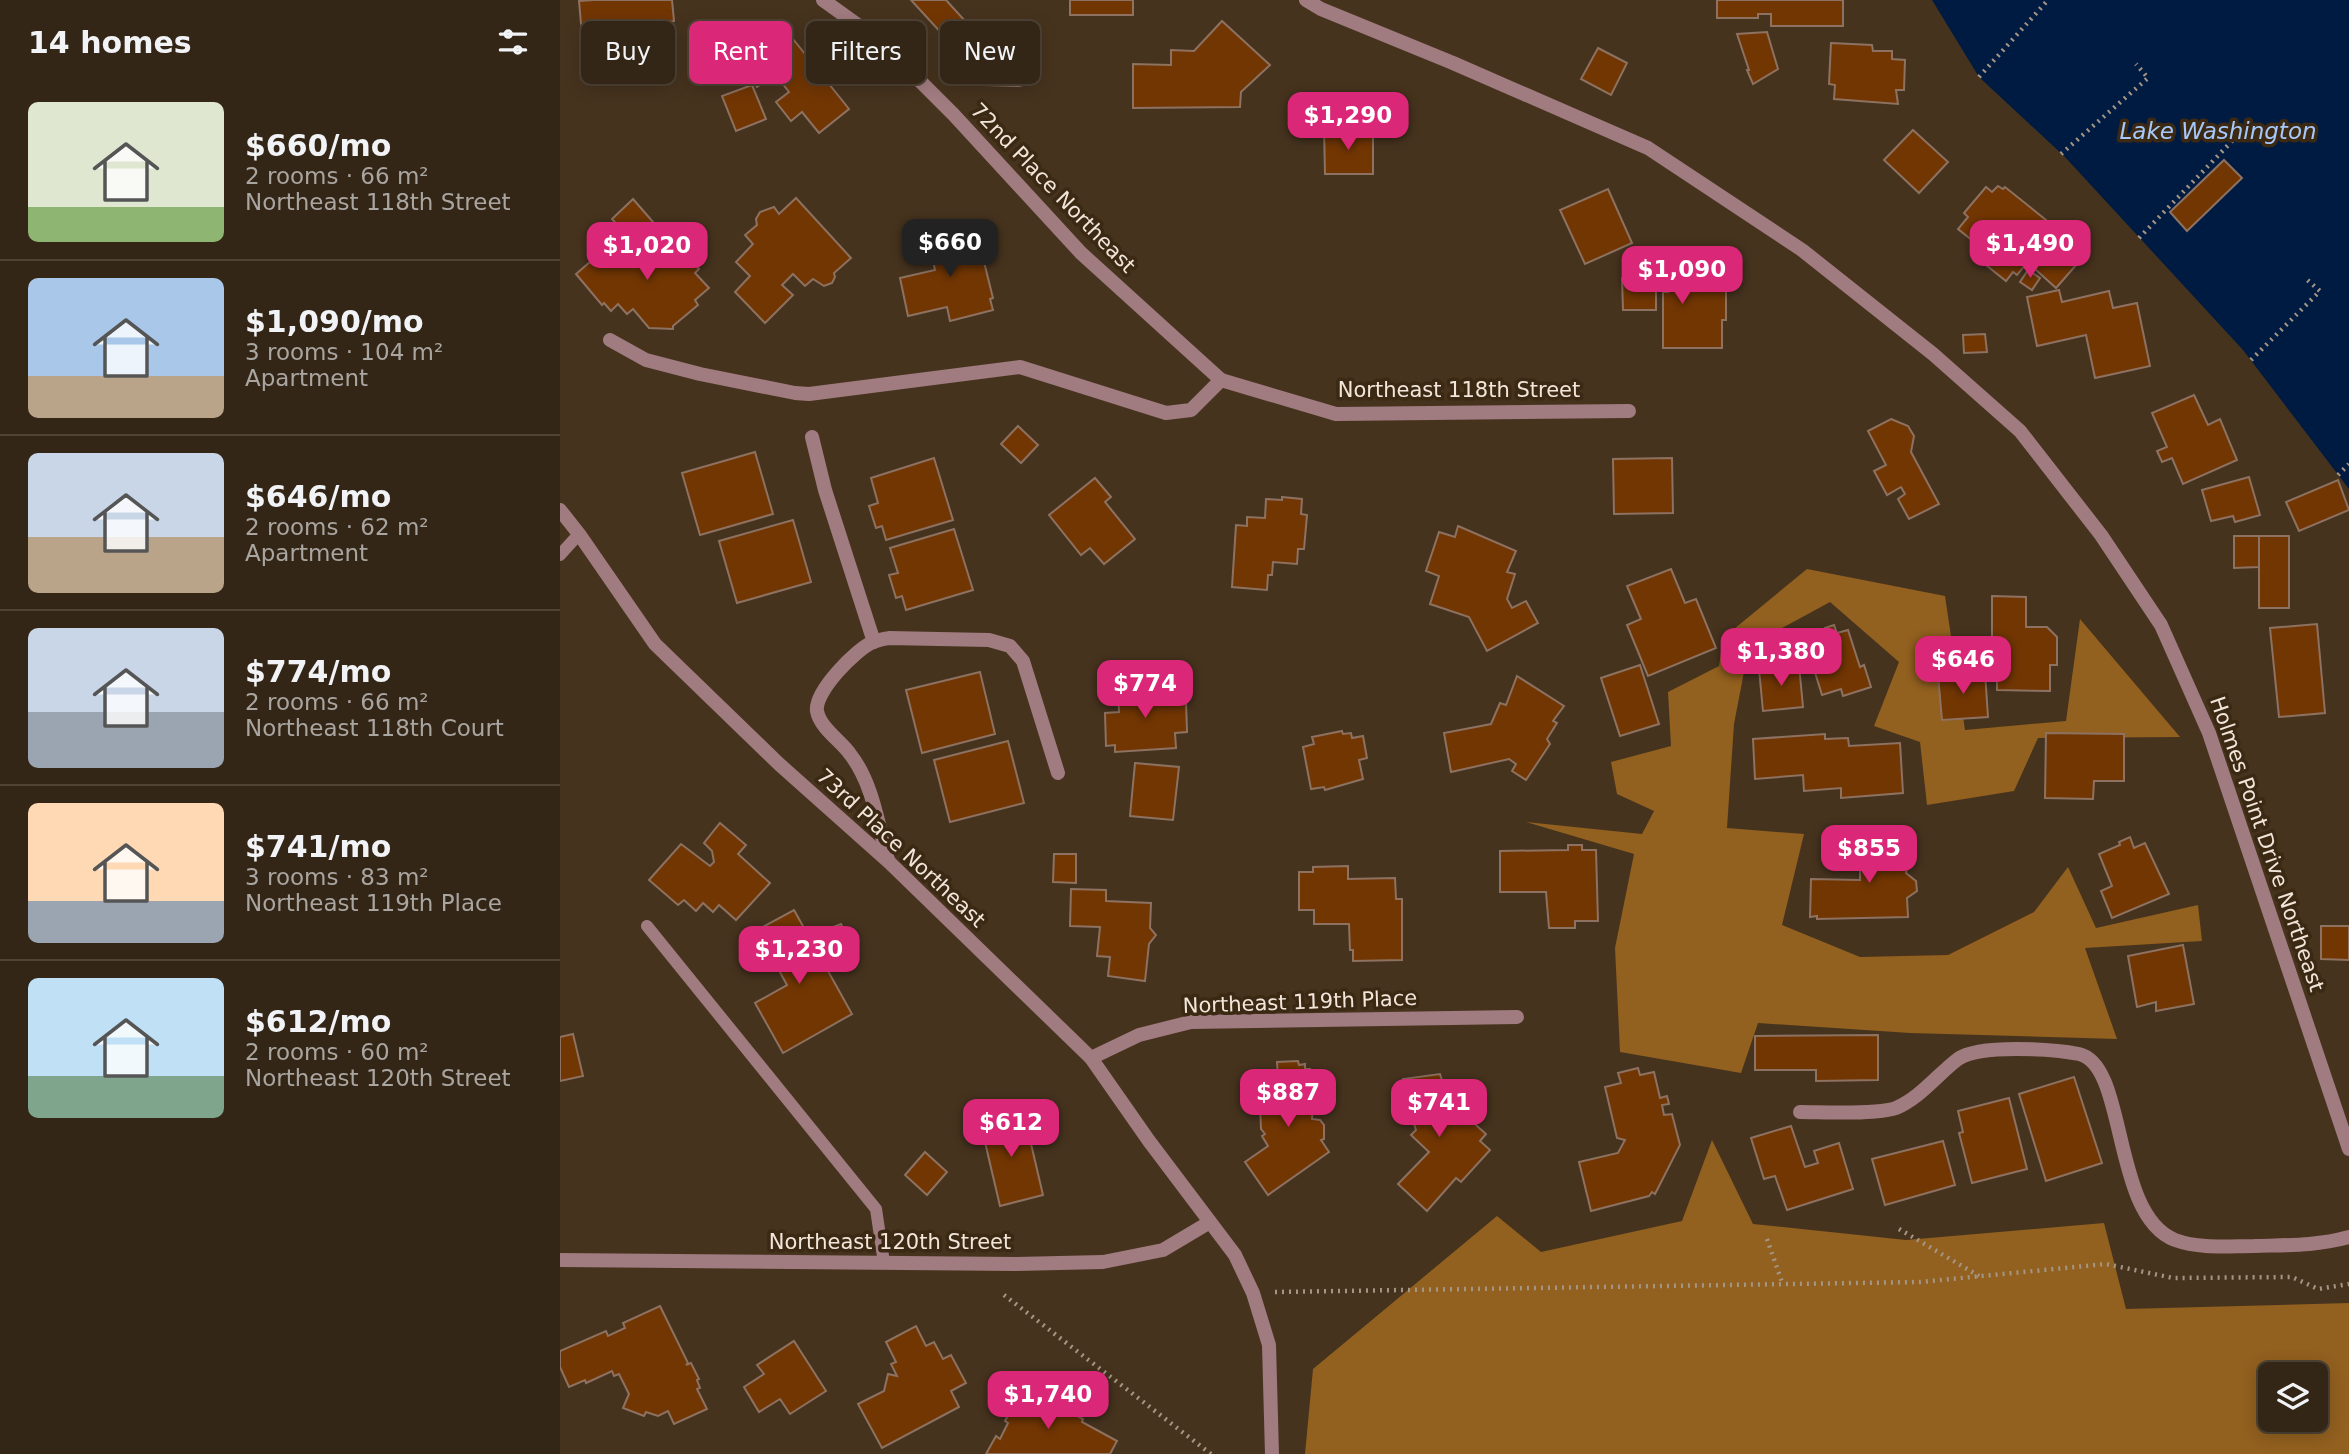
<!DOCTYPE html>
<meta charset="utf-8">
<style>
body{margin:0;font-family:"DejaVu Sans",sans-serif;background:#3f3223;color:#f1f3f6;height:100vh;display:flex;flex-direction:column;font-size:26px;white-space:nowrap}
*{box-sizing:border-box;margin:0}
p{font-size:23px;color:#a9a5a1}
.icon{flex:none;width:38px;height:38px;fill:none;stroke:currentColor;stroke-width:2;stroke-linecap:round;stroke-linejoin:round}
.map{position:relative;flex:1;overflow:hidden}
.sheet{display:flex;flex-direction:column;background:#342616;width:560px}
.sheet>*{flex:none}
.guide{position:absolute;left:21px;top:21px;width:665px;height:63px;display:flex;gap:14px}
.tools{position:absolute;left:1698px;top:1362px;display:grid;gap:14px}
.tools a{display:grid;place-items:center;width:70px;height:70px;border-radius:10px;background:#342616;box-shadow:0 4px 18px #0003,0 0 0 2px #4e4335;font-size:35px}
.price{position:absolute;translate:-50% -60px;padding:0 16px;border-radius:14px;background:#db2777;color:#fff;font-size:23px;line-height:46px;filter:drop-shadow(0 2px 4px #0008)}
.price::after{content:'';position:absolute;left:50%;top:42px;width:21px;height:16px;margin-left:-10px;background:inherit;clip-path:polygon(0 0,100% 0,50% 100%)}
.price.selected{background:#222;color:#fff}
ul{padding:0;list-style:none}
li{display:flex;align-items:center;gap:21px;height:175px;padding:0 28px}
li+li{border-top:2px solid #4e4335}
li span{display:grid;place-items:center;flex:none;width:196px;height:140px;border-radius:10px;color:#555}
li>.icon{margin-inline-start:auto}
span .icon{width:84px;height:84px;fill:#fffc;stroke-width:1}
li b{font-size:30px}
h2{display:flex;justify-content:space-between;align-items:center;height:84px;padding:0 28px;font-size:30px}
.tag{padding:0 24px;border-radius:10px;background:#342616;box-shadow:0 4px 18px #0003,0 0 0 2px #4e4335;font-size:24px;line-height:63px}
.tag.selected{background:#db2777;color:#fff}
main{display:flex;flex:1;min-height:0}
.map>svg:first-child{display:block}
.forest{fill:#92601f;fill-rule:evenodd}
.water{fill:#001b41}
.building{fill:#723603;stroke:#8d7161;stroke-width:2}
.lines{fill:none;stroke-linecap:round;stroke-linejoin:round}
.path{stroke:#a59585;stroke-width:4.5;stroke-dasharray:2 5;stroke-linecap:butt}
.lane{stroke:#a07b7f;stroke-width:12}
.street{stroke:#a07b7f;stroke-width:14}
.labels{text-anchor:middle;stroke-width:7;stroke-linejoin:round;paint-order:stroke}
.street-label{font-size:21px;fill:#f2e6da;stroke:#3b2914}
.water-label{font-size:23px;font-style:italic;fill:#a6c9fa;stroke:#3b2914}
</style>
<main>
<section class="sheet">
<h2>14 homes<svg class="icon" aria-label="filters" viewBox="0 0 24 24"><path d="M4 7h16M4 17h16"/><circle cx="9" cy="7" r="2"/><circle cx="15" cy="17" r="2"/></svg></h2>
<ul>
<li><span style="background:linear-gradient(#dfe7d0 75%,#8fb573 0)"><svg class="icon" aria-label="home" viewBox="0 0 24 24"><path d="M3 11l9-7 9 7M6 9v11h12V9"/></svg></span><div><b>$660/mo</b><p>2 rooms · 66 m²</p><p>Northeast 118th Street</p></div></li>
<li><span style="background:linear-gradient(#a9c7e8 70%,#b9a48a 0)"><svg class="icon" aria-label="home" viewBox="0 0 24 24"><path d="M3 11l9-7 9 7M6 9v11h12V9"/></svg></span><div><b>$1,090/mo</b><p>3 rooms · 104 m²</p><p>Apartment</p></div></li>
<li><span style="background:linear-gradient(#c9d6e8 60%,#b9a48a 0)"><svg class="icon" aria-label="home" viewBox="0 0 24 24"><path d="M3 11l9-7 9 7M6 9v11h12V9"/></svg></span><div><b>$646/mo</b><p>2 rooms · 62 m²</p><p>Apartment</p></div></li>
<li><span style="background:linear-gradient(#c9d6e8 60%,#9aa5b1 0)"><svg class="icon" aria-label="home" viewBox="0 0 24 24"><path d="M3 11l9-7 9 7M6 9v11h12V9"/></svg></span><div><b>$774/mo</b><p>2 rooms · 66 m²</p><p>Northeast 118th Court</p></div></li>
<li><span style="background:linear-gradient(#ffd9b3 70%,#9aa5b1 0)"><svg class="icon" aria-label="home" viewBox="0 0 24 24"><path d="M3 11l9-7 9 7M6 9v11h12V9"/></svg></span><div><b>$741/mo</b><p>3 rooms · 83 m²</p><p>Northeast 119th Place</p></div></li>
<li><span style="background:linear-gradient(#bfe0f5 70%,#7fa58c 0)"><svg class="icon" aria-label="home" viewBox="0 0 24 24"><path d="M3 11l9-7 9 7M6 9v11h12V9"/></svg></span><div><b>$612/mo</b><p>2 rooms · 60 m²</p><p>Northeast 120th Street</p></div></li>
</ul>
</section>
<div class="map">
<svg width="1789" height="1454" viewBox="0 0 1789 1454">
<rect width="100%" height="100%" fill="#46331e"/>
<g class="forest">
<path d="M1247,569l138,27 20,134 101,-9 14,-102 100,118 -142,1 -24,53 -87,14 -7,-63 -46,-16 25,-64 -69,-60 -81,44 -15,78 -7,104 77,6 -22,91 78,32 88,-2 86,-43 34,-45 28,61 102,-23 4,36 -117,7 32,91 -207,-6 -152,-10 -17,50 -121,-21 -5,-104 19,-94 -108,-32 116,12 12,-23 -37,-17 -6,-32 60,-16 -3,-54 51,-26 4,-28z"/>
<path d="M1152,1140l41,84 153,16 198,-17 22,86 223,-6v151h-1044l8,-85 184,-153 44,36 141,-31zM1710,1374h45v45h-45z"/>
</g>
<path class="water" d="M1372,0h417v489l-106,-139 -178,-193 -86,-80z"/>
<g class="building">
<path d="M34,0h78l2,21 -6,1 3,39 -57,4 -2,-33 -30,3 -3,-34z"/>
<path d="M351,0h35l20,22 -3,8 -17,-1 12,14 42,-1 -9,-10 7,-2 41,47 -2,5 -18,4 -35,-1 -32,-35 4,-1z"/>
<rect x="510" y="0" width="63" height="15"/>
<path d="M1157,0h126v26h-72v-12h-13v4h-41z"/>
<path d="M662,21l48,44 -29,27 -1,15 -107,1v-44l38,1v-15l23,1z"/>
<path d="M225,29l64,80 -30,24 -17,-21 -11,9 -15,-19 13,-10 -14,-18 -18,13 -17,-21z"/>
<path d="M1207,32l11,37 -25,15 -6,-14h2l-12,-36z"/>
<path d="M1271,43l41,2 1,6h19v8l13,1 -1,30h-8l2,14 -64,-5 1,-14 -6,-1z"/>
<path d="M1038,48l29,15 -16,32 -30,-16z"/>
<path d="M192,85l14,34 -30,12 -14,-35z"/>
<path d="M764,129l49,3v42h-48z"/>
<path d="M1353,130l35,32 -29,31 -35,-33z"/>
<path d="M1664,160l18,18 -55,53 -17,-19z"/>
<path d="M1438,186l5,3 2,-2 51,41 -39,47 -4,-3 -7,9 -35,-28 7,-8 -20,-16 10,-12 -4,-4 22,-26 6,5z"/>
<path d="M1048,189l24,54 -47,21 -25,-54z"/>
<path d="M236,198l55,60 -17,15 1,4 -3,6 -8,3 -11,-7 -8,7 -12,-12 -11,11 11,10 -28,28 -30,-31 15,-16 -14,-14 17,-18 -8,-9 12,-10 -1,-6 4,-7 14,-5 5,7z"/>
<path d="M73,199l20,23 -21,19 -20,-22z"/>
<path d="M400,226l5,23 15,-3 13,52 -3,1 3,11 -43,11 -3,-14 -39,9 -8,-38 35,-8 -8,-37z"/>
<path d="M104,230l35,39 -4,4 14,15 -14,12 3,5 -25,21v3l-24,-1 -16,-19 -6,5 -9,-10 -7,7 -7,-8 -2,2 -26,-31 30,-26 13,13 19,-17 5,6z"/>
<path d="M1495,245l22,19 -21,24 -21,-19z"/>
<path d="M1468,270l12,8 -8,12 -12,-8z"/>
<path d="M1093,272l64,1v10h9v37h-4v28h-59v-56h5v-8h-12v26h-33l-1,-32z"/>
<path d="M1499,290l3,12 47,-11 4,17 24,-5 13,63 -55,12 -9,-43 -49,11 -10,-49z"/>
<path d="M1425,334l2,18 -23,1 -1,-18z"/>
<path d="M1634,395l14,30 12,-6 17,41 -54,24 -11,-26 -10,4 -5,-11 10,-4 -15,-34z"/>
<path d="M1331,419l17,7 6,10 -3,16 28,52 -30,15 -11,-20 7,-5 -4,-7 -14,8 -13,-24 12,-6 -18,-34z"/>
<path d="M458,426l20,19 -17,18 -20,-19z"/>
<path d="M195,452l18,62 -73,21 -18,-62z"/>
<path d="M374,458l19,62 -67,20 -4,-14 -6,2 -7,-22 9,-3 -7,-25z"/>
<path d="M1112,458l1,55 -59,1 -1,-55z"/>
<path d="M1689,477l11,38 -25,7 -2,-6 -22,5 -9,-31z"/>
<path d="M535,478l16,19 -6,5 30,37 -31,25 -14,-16 -9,7 -32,-40z"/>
<path d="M1778,480l11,30 -50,21 -13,-29z"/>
<path d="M722,497l20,2 -1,15 6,1 -3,34h-6l-1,15 -24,-2 -1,13h-4l-1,15 -35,-3 4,-62 11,1v-9l18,1 1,-19 16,1z"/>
<path d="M233,520l18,62 -74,21 -18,-62z"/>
<path d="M898,526l58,25 -9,21 8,2 -8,25 5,9 14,-7 12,22 -51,28 -18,-34 -39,-13 9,-28 -13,-5 13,-39 16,5z"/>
<path d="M394,529l19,61 -67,20 -4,-14 -6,2 -7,-23 9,-2 -8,-25z"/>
<path d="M1674,536h25v31l-25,1z"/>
<rect x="1699" y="536" width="30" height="72"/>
<path d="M1111,569l14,34 11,-4 20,49 -68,28 -21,-51 14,-6 -14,-33z"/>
<path d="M1432,596l34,1v30h21l10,10v28h-7v26l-53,-1v-24h-5z"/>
<path d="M1757,624l8,89 -46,4 -9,-89z"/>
<path d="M1274,625l3,8 11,-3 12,37 4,-2 7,22 -28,9 -2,-7 -19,6 -9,-29 -3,1 -8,-25 25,-8 -2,-6z"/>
<path d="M1080,665l19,59 -39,12 -19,-58z"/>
<path d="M1239,665l4,42 -40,4 -4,-42z"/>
<path d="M420,672l15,62 -73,19 -16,-63z"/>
<path d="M1425,672l3,45 -46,3 -4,-45z"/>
<path d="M957,676l47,30 -11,15 4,2 -10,16 3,5 -24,36 -14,-9 4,-7 -7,-5 -58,13 -7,-39 47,-9 9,-21 6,2z"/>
<path d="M603,685l1,17 22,-1 1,31 -12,1 1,15 -61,4v-7l-9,1 -1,-33 14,-1 -1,-24z"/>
<path d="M782,731l1,3 8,-1 1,5 11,-2 4,22 -8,2 4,19 -38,11 -1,-3 -13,2 -8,-42 11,-3 -2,-7z"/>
<path d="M1486,733l78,1v47h-30l-1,18 -48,-1z"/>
<path d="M1265,734v5l23,-1 1,8 51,-3 3,50 -62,5v-10l-37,3 -1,-16 -48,4 -2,-40z"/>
<path d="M448,741l16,62 -74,19 -16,-62z"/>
<path d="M575,763l44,4 -6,53 -43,-4z"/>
<path d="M160,823l26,22 -8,9 32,29 -34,37 -17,-15 -6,7 -10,-9 -7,8 -12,-11 -6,5 -29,-25 32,-36 29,22 4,-4 -2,-11 -8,-8z"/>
<path d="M1304,837h42v21h3l-3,15 10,8 1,10 -10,7 1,19 -91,2v-3l-7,1 1,-38 49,1v-19h4z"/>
<path d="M1570,837l4,11 11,-5 24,51 -57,24 -11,-27 11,-5 -13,-32 21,-9 -1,-3z"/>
<path d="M1008,845h14v5h14l2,71h-23v7h-26l-3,-36h-46v-41l68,-1z"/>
<path d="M494,854h22v29l-23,-1z"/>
<path d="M788,866v13l47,-1 1,21h6v61l-49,1v-11h-3l-1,-26h-35v-14h-15v-38h14v-5z"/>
<path d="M511,889l35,1v11l45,2 -1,25 6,7 -7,9 -4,37 -37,-5 2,-19 -13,-1 3,-29 -30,-1z"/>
<path d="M234,910l58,104 -69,39 -28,-50 32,-18 -30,-55z"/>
<path d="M281,924l6,14 -16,7 -6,-15z"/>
<path d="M1761,926h28v34l-28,-1z"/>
<path d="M1623,945l11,59 -38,7v-9l-19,5 -9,-51z"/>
<path d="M13,1034l10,42 -23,5v-44z"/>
<path d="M1318,1035v45l-62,1v-11h-61v-34z"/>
<path d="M738,1061l1,4 6,-1v5h5l2,32 5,-1v7l-4,-2 -1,14 8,1 4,5v14l-3,1 8,12 -61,43 -23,-33 23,-16 -6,-10 3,-2 -4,-5 -1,-24h5l-1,-20 12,-1 2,-3 -1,-19z"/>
<path d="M1078,1068l2,7 14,-3 6,26 7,-2 2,8 -7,1 2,10 8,-1 8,31 -25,49 -3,-2 -3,4 -58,15 -12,-49 39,-9 7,-13 -8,-2 -12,-51 16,-4 -3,-10z"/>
<path d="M880,1074l4,13 5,-2 7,22 30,27 -6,7 10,9 -29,32 -5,-4 -29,33 -29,-27 31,-32 -18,-17 5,-5 -6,-19 -4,2 -7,-22 5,-1 -1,-11z"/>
<path d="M1514,1077l28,86 -56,18 -27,-87z"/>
<path d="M1449,1098l18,71 -55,14 -13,-50 4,-1 -5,-21z"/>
<path d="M459,1111l5,21 4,-1 15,64 -43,11 -20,-85z"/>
<path d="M1231,1126l14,41 13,-4 -4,-12 25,-8 14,46 -66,21 -12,-34 -11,3 -13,-41z"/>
<path d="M1383,1141l12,44 -70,20 -13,-46z"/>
<path d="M365,1152l22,20 -20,23 -22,-20z"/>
<path d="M100,1306l28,57 -2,2 5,-2 8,16 -2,1 3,8 -3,1 10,20 -33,15 -6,-13 -10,5 -12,-4 -2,4 -21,-8 6,-14 -10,-20 -5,2 -2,-5 -26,12 -1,-3 -16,7 -9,-20v-16l46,-20 2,5 17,-8 -2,-5z"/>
<path d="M356,1326l10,20 8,-4 9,17 8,-4 15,28 -15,8 8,16 -77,41 -24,-44 26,-13 4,-17 9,2 -6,-12 5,-2 -10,-20z"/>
<path d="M234,1341l32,50 -36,23 -10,-15 -21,13 -15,-25 20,-13 -7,-9z"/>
<path d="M463,1387l60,32 -1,3 35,19 -7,13h-124l10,-18 4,3 8,-16 -3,-2z"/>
</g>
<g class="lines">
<g class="path">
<path d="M1419,77l69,-77"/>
<path d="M1501,154l87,-76 -12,-14"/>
<path d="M1579,238l94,-98"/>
<path d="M1691,360l69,-69 -15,-13"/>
<path d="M1778,475l11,-11"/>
<path d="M1339,1229l80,47"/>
<path d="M1207,1239l16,46"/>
<path d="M715,1292l645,-10 186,-18 67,14 119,-1 26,12 31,-5"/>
<path d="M444,1295l207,159"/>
</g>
<g class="lane">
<path d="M0,555l19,-21"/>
<path d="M87,926l229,283 8,54"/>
</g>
<g class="street">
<path d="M263,0l57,41 74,74 127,138 140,127"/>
<path d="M746,0l15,9 132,54 195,85 154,102 131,104 87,77 81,104 60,90 48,108 140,416"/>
<path d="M50,340l36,20 54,14 95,19 14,1 211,-27 146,46 25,-3 30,-30 115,34 293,-3"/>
<path d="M252,437l13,53 49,152"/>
<path d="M0,510l19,24 76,110 124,120 110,98 202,196 58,83 86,114 18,38 16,52 3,109"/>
<path d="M328,860c-10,-35 -15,-77 -38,-106 -9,-13 -30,-26 -33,-43 -3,-19 39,-62 56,-69 5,-2 11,-3 16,-4l100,2 21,6 13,15 35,112"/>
<path d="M531,1058l48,-23 52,-13 326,-5"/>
<path d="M1240,1112c23,0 76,3 96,-4 24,-10 42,-34 62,-49 21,-15 95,-10 121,-5 49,11 32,161 96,186 25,9 53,6 79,6 34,-1 62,0 95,-9"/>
<path d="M0,1260l456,4 87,-2 60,-12 47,-28"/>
</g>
</g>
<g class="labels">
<g class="street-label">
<text transform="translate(493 188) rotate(46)" y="7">72nd Place Northeast</text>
<text x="899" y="397">Northeast 118th Street</text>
<text transform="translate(1707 844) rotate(71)" y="7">Holmes Point Drive Northeast</text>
<text transform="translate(341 848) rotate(43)" y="7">73rd Place Northeast</text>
<text transform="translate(740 1002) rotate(-2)" y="7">Northeast 119th Place</text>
<text x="330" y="1249">Northeast 120th Street</text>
</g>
<g class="water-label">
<text x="1658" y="139">Lake Washington</text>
</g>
</g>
</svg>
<div class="tools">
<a><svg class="icon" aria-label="layers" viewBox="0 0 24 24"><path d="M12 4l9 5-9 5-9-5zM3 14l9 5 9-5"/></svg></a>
</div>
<b class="price" style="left:788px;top:152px">$1,290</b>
<b class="price selected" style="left:390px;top:279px">$660</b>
<b class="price" style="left:1470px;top:280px">$1,490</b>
<b class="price" style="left:87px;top:282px">$1,020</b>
<b class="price" style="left:1122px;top:306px">$1,090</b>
<b class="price" style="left:1221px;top:688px">$1,380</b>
<b class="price" style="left:1403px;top:696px">$646</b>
<b class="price" style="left:585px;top:720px">$774</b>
<b class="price" style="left:1309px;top:885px">$855</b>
<b class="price" style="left:239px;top:986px">$1,230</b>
<b class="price" style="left:728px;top:1129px">$887</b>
<b class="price" style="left:879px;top:1139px">$741</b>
<b class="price" style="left:451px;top:1159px">$612</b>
<b class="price" style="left:488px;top:1431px">$1,740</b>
<div class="guide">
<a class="tag">Buy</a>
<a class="tag selected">Rent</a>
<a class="tag">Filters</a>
<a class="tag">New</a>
</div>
</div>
</main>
